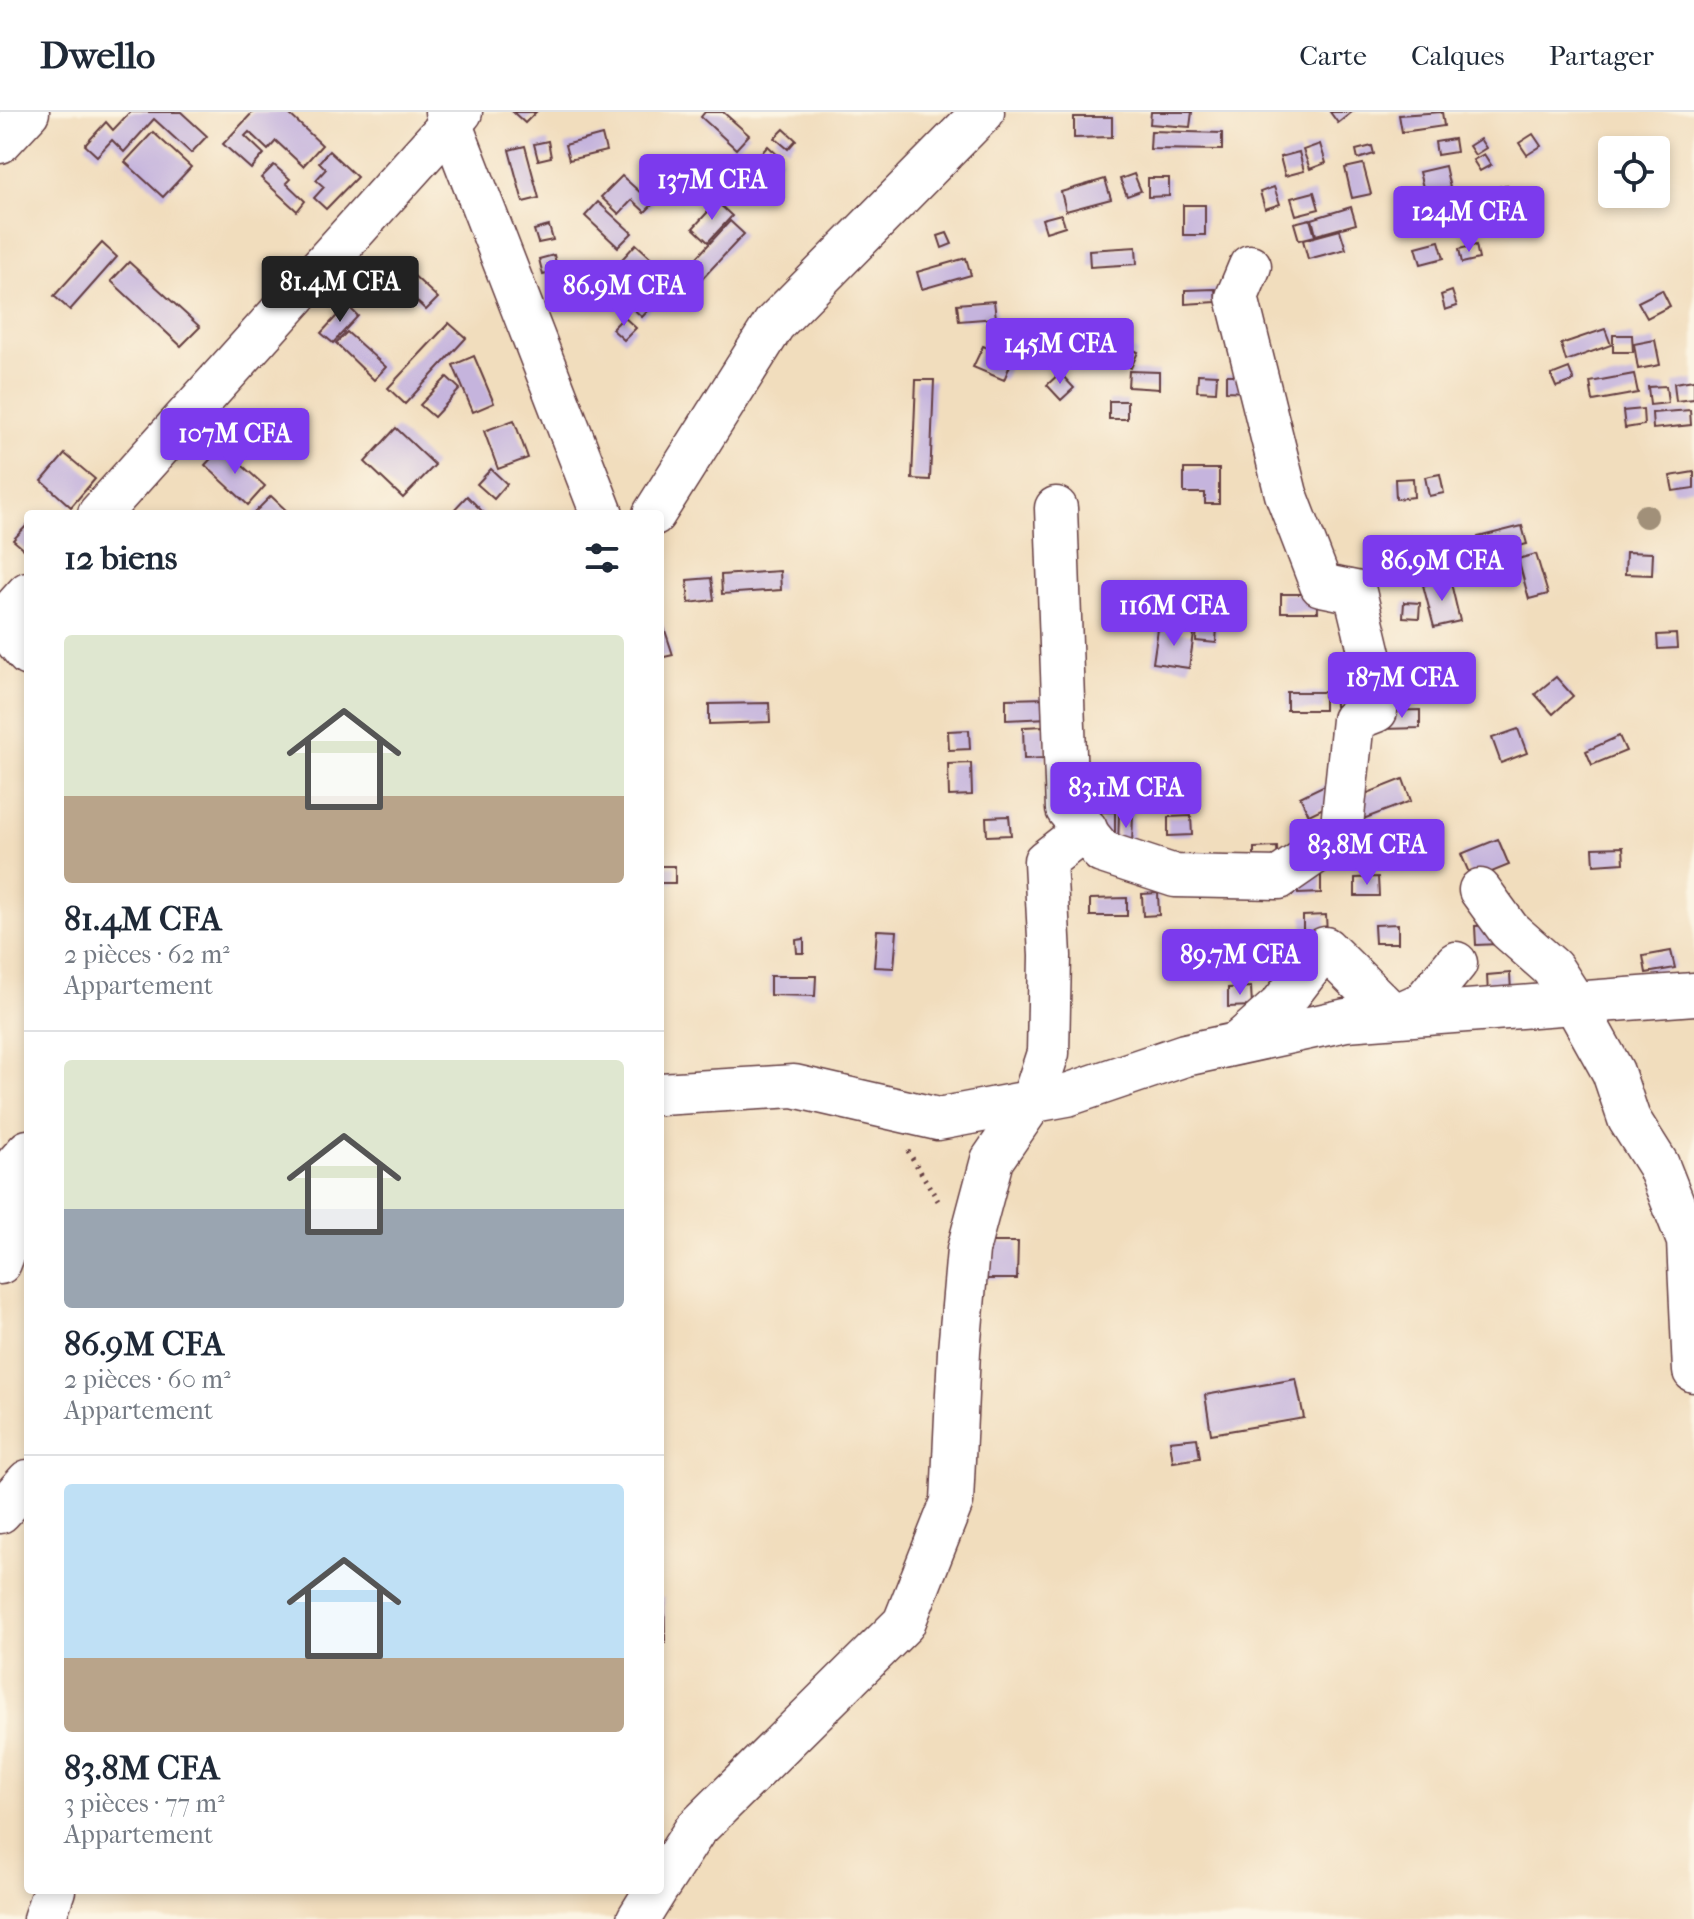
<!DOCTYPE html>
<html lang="fr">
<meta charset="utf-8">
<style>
body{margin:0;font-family:"IM FELL French Canon",serif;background:#f2f2f3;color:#1f2937;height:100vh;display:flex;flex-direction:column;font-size:30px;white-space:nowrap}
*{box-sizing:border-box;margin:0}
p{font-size:26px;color:#747a83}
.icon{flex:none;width:44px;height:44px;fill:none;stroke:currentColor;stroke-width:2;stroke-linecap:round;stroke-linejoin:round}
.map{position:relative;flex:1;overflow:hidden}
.drawer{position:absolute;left:24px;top:398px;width:640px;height:1384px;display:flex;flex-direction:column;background:#fff;border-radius:8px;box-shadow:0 4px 12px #0003}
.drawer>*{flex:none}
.fabs{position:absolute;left:1598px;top:24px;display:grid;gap:16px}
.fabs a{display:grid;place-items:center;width:72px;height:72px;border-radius:8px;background:#fff;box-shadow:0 4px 12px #0003;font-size:40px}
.price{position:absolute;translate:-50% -68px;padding:0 18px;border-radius:8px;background:#7c3aed;color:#fff;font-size:26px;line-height:52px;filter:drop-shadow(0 2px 4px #0008)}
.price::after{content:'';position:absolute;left:50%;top:48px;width:24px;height:18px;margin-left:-12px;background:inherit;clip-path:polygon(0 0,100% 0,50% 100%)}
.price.current{background:#222;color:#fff}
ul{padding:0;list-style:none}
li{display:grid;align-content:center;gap:16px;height:424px;padding:0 40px}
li+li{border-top:2px solid #e0e1e3}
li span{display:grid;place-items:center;height:248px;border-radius:8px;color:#555}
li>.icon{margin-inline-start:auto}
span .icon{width:144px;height:144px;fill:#fffc;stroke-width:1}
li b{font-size:34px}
h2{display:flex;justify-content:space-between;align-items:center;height:96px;padding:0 40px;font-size:34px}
header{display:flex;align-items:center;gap:48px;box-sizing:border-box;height:112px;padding:0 40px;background:#fff;border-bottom:2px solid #e0e1e3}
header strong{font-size:38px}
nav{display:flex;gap:44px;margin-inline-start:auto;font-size:28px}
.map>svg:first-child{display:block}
.building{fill:#c5b4dd}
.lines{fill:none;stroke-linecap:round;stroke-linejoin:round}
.minor-casing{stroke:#633c41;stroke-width:45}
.path{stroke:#633c41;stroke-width:5;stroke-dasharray:2 6;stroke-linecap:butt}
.minor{stroke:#fff;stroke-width:42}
.tree{fill:#a19079}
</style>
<header>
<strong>Dwello</strong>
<nav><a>Carte</a><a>Calques</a><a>Partager</a></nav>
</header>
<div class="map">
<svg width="1694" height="1807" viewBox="0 0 1694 1807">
<rect width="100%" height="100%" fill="#fcf5e5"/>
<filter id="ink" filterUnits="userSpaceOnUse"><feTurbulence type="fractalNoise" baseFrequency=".0125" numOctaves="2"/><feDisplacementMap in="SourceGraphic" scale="16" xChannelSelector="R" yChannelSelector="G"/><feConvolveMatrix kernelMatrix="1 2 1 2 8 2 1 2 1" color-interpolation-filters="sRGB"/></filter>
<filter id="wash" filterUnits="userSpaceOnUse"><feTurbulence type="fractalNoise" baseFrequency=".006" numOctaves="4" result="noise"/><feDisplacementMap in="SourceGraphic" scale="32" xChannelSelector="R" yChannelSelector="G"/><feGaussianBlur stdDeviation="1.8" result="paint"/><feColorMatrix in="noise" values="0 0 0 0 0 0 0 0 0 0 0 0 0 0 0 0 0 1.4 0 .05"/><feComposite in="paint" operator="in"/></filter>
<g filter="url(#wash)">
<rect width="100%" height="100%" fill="#f1ddbd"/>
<g id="blocks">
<g class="building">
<path d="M130,0h51l26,24 -16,17 -37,-34 -30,33 -12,-12 -15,16 -12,-11 21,-23 7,8z"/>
<path d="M253,0h34l35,33 -19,21 -27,-25 -8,9 -19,-18 -4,4 19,18 -13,15 -28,-25z"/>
<path d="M513,0h23l-11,11z"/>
<path d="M705,0h18l26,23 -13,14 -35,-32z"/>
<path d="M1151,0h41l-2,15 -40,-3z"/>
<path d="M1330,0h22l-14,11z"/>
<path d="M1442,0l2,14 -42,6 -3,-17z"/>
<path d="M1074,5h38v20l-38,1z"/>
<path d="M784,17l12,11 -8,9 -13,-11z"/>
<path d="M1151,19l71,2v17l-72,-1z"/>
<path d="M153,20l38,35 -28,30 -38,-35z"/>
<path d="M1533,22l8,12 -14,9 -8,-12z"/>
<path d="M602,23l4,16 -37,9 -4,-15z"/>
<path d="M1454,27l2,13 -19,3 -2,-13z"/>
<path d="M1480,27l6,9 -11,7 -6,-9z"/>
<path d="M548,29l3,16 -13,3 -4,-16z"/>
<path d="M1320,32l6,19 -16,6 -7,-19z"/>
<path d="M525,34l14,52 -16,4 -14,-52z"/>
<path d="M768,34l14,13 -25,27 -14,-13z"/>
<path d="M1372,34l2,8 -16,5 -2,-9z"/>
<path d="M329,39l28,26 -31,32 -12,-11 10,-11 -8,-7 10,-11 -7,-7z"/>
<path d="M1299,40l5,19 -19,5 -5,-19z"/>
<path d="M1484,42l7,11 -11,6 -7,-11z"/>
<path d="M1363,52l8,30 -19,4 -7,-30z"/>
<path d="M274,53l16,14 -4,4 19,18 -8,10 -36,-33z"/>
<path d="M1445,54l5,22 -25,7 -6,-23z"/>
<path d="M1134,62l7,17 -14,5 -7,-17z"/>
<path d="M622,64l31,28 -8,8 -13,-12 -13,14 -18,-17z"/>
<path d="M1148,66h21v18l-21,1z"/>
<path d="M1105,67l6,20 -45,12 -5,-19z"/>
<path d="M1507,73l3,14 -12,3 -4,-14z"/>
<path d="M1274,75l6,17 -15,5 -5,-17z"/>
<path d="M1493,78l4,12 -22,6 -4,-13z"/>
<path d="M1314,80l5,17 -23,6 -5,-17z"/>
<path d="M1469,84l4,14 -36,9 -3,-14z"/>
<path d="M598,90l34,31 -14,14 -33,-31z"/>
<path d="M717,90l15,14 -24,26 -15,-14z"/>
<rect x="1183" y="93" width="22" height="30"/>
<path d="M1351,95l5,17 -40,11 -4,-16z"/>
<path d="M1061,102l4,12 -19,6 -4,-13z"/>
<path d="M1310,107l5,17 -16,4 -5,-17z"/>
<path d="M730,109l14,13 -43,46 -13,-13z"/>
<path d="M549,114l4,14 -15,3 -4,-13z"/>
<path d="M1340,118l6,19 -38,10 -5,-19z"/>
<path d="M947,121l5,11 -10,4 -4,-12z"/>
<path d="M1439,129l5,17 -23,6 -5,-17z"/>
<path d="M102,131l15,14 -47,53 -16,-14z"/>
<path d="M636,132l23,21 -25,26 -22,-21z"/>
<path d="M1476,133l3,14 -17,4 -3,-14z"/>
<path d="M1136,135l1,17 -47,3 -1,-17z"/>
<path d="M554,143l4,16 -15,4 -4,-16z"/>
<path d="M966,146l5,17 -49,14 -5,-17z"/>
<path d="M129,150l71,65 -19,19 -70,-65z"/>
<path d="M668,153l12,12 -38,40 -13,-12z"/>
<path d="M411,161l27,25 -12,12 -27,-25z"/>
<path d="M1215,177l1,13 -31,2v-14z"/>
<path d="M1662,178l8,16 -23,12 -9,-16z"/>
<path d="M1452,179l5,15 -12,4 -4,-15z"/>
<path d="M994,189l2,17 -37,3 -2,-17z"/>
<path d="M347,193l11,11 -25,27 -12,-10z"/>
<path d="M624,205l12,11 -12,12 -12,-11z"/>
<path d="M449,211l17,15 -61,66 -17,-16z"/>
<path d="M1605,217l6,16 -45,16 -5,-17z"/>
<path d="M347,220l39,35 -12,13 -38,-37z"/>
<path d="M1613,223h19l1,17h-20z"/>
<path d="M1110,227l28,13 -7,16 -28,-13z"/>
<path d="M1655,228l5,25 -22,4 -4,-25z"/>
<path d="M983,234l30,12 -9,22 -31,-13z"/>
<path d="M474,244l20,47 -21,9 -20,-47z"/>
<path d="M1569,256l5,13 -18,6 -5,-12z"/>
<path d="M1129,259l30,1v17l-31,-2z"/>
<path d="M1060,261l14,15 -13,12 -14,-15z"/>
<path d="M1198,262l19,1 -1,17 -19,-1z"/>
<path d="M1634,262l4,19 -45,8 -3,-19z"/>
<path d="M1226,263h21v17l-21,-1z"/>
<path d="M447,265l13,12 -26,28 -14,-12z"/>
<path d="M916,268h18l-4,100 -18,-1z"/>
<path d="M1694,268v19l-18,2 -2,-18z"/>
<path d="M1666,274l2,17 -18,2 -2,-18z"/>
<rect x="1109" y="289" width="18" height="18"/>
<path d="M1643,297l1,16 -19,3 -2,-17z"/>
<path d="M1690,298l1,15 -38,4 -1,-16z"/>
<path d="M514,308l14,38 -30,11 -14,-38z"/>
<path d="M396,316l39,37 -32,33 -38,-36z"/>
<path d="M222,335l43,39 -17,19 -43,-40z"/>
<path d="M65,342l30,25 -24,28 -29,-26z"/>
<path d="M491,357l16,15 -13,15 -17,-15z"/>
<path d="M1184,357h35v35h-14v-11h-21z"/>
<path d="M1694,360v16l-21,3 -3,-15z"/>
<path d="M1440,362l4,19 -15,3 -4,-19z"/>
<path d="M1413,366l1,19 -18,2 -1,-20z"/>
<path d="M271,384l19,18h-37z"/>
<path d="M467,384l18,18h-35z"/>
<path d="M28,412v26l-1,2 -14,-12z"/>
<path d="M1522,414l5,18 -45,11 -4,-18z"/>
<path d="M1626,440l27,1 -1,22 -27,-1z"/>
<path d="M1536,442l12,40 -19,5 -11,-40z"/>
<path d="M780,459l1,19 -59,4 -1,-19z"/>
<path d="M711,466l3,22 -25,3 -2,-23z"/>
<path d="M1450,467l10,42 -26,6 -11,-42z"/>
<path d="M1281,482h36l1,18h-37z"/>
<path d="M1404,490l16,1 -1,15 -16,-1z"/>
<path d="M1198,497l20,1 -2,33 -20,-2z"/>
<path d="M660,503l13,40 -13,3z"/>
<path d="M1158,517l36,5 -5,34 -36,-5z"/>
<path d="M1676,522l1,14 -19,1 -1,-14z"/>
<path d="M1556,565l17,19 -20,18 -18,-20z"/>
<path d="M1334,576h37l1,18h-37z"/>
<rect x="1287" y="580" width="37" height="18"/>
<path d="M1047,586l1,20 -42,2v-21z"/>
<path d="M769,591l1,19 -61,2v-20z"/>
<path d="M1420,598v18l-37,1v-18z"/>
<path d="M1044,614l2,32 -22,1 -1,-32z"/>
<path d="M1518,617l9,24 -26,10 -9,-25z"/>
<path d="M969,618l1,19 -21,1 -1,-19z"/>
<path d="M1619,624l7,15 -34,14 -6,-14z"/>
<path d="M971,651l1,32 -23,1 -1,-32z"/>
<path d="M1403,667l8,22 -53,20 -8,-21z"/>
<path d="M1331,670l9,18 -31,15 -9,-18z"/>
<path d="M1101,700h14v35l-14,-1z"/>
<path d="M1119,700h14l-1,35h-14z"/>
<path d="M1009,704l2,19 -24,1 -1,-19z"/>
<path d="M1191,704l1,19 -24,1v-19z"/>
<path d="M1498,727l11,26 -37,15 -11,-26z"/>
<path d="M1277,735l1,19 -24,1v-19z"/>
<path d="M1623,735l1,16 -30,2 -1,-17z"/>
<rect x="660" y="754" width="15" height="17"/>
<path d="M1321,762v19l-23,1 -1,-19z"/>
<path d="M1378,765l1,19h-24v-18z"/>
<path d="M1158,781l1,22 -16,1 -1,-22z"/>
<path d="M1127,786v18h-37v-17z"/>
<path d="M1326,803l1,19 -24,1v-19z"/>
<path d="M1398,812v19h-23l-1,-18z"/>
<path d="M1498,813l1,19 -23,1 -1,-19z"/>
<path d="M877,818l20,1 -3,37 -20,-1z"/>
<path d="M804,827v14h-7l-1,-13z"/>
<path d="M1671,839l4,17 -29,5 -3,-17z"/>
<path d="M1510,861l1,19 -23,2 -1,-19z"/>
<path d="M770,864h46l-1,20 -45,-1z"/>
<path d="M1251,875l1,19 -24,1v-19z"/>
<path d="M983,1130h35l-1,37h-35z"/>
<path d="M1296,1267l8,39 -93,16 -6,-39z"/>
<path d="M1197,1326l3,20 -27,4 -3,-21z"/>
<path d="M660,1485h4l1,46h-5z"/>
</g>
</g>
</g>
<g filter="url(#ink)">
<use href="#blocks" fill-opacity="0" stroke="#633c41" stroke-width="2"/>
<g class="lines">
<g class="minor-casing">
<g id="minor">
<path d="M446,0l156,402"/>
<path d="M0,30l28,-30"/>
<path d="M1056,396l11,301 35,43 73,24 104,2 62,-43 12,-115 23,-9v-32l-21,-87 -34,-7 -35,-91 -49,-197 13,-31"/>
<path d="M99,402l362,-402"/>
<path d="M654,402l120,-190 209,-212"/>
<path d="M0,509l28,34"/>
<path d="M2,510l26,-29"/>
<path d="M1480,778l29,40 43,38 22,34 39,70 16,47 29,46 30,76 6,130"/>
<path d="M1238,931l43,-38 44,-57 69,68 29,-13 33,-40"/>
<path d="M660,982l134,-8 144,33 129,-24 118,-40 161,-35 348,-26"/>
<path d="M0,1071l28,-32"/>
<path d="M0,1151l28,-75"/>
<path d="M0,1400l28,-31"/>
<path d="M660,1772l35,-54 209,-207 48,-121 7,-151 9,-101 24,-90 40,-58 16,-49 2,-97 -5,-95 41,-32"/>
<path d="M44,1807l10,-29"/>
<path d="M638,1807l18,-29"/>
</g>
</g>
<path class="path" d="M908,1039l32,53"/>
<use href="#minor" class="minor"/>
</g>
<circle class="tree" cx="1646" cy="404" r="12"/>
</g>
</svg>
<div class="fabs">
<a><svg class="icon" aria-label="locate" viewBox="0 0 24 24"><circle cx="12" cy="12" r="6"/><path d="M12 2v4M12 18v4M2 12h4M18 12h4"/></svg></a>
</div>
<b class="price" style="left:712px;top:110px">137M CFA</b>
<b class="price" style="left:1469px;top:142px">124M CFA</b>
<b class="price current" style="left:340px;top:212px">81.4M CFA</b>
<b class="price" style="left:624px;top:216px">86.9M CFA</b>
<b class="price" style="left:1060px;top:274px">145M CFA</b>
<b class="price" style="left:235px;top:364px">107M CFA</b>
<b class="price" style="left:1442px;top:491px">86.9M CFA</b>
<b class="price" style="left:1174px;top:536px">116M CFA</b>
<b class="price" style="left:1402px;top:608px">187M CFA</b>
<b class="price" style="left:1126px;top:718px">83.1M CFA</b>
<b class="price" style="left:1367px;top:775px">83.8M CFA</b>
<b class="price" style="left:1240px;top:885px">89.7M CFA</b>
<section class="drawer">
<h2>12 biens<svg class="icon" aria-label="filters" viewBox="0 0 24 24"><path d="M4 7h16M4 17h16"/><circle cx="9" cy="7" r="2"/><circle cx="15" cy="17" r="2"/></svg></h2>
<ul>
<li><span style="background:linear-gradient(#dfe7d0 65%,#b9a48a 0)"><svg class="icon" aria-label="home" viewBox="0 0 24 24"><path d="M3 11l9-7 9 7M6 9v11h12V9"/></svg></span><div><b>81.4M CFA</b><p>2 pièces · 62 m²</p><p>Appartement</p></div></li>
<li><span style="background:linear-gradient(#dfe7d0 60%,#9aa5b1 0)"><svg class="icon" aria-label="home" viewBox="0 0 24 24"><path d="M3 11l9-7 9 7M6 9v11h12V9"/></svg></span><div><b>86.9M CFA</b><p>2 pièces · 60 m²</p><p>Appartement</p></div></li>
<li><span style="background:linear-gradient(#bfe0f5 70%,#b9a48a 0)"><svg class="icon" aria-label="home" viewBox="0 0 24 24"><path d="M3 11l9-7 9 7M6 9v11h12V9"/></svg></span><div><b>83.8M CFA</b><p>3 pièces · 77 m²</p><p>Appartement</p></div></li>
</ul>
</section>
</div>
